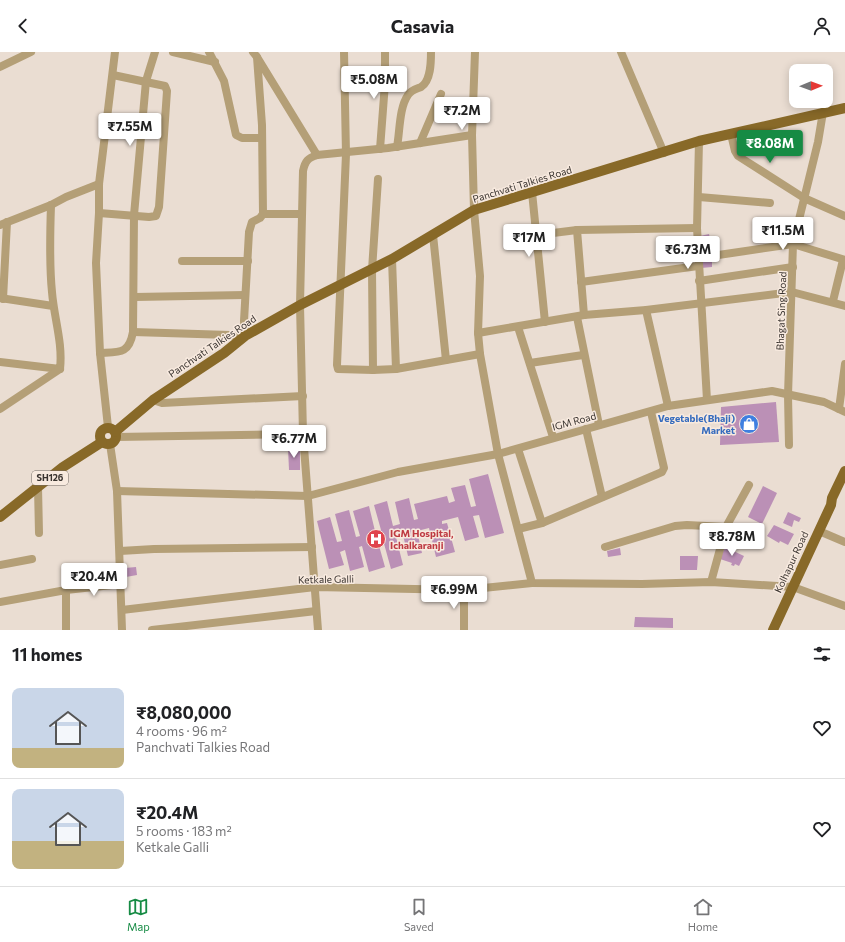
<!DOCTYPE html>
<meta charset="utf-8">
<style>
body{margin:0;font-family:Commissioner,sans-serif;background:#f2f2f2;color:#202124;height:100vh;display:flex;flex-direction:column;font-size:15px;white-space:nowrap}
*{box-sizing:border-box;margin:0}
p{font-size:13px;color:#757577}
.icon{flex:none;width:22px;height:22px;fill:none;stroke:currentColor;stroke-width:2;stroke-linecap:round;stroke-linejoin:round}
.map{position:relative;height:578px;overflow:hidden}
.details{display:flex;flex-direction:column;background:#fff;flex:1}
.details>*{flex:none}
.needle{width:26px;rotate:89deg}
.buttons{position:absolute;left:789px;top:12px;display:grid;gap:8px}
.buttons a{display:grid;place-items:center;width:44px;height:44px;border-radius:8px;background:#fff;box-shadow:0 2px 10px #0003;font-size:20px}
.price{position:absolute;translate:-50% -34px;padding:0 9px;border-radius:4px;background:#fff;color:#222;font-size:13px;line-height:26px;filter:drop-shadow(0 1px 2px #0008)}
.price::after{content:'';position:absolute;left:50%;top:24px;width:12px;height:9px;margin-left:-6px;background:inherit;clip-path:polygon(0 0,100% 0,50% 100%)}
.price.active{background:#168b44;color:#fff}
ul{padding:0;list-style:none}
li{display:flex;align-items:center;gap:12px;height:100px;padding:0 12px}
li+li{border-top:1px solid #e0e0e0}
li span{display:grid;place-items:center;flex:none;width:112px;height:80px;border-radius:8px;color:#555}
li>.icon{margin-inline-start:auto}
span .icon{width:48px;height:48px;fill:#fffc;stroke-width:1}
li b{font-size:17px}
h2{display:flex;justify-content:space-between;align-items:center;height:48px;padding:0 12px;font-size:17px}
header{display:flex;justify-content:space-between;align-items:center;height:52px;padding:0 12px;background:#fff;font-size:18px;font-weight:700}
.tabs{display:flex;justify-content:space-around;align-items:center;height:56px;border-top:1px solid #e0e0e0;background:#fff;font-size:11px;color:#757577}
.tabs a{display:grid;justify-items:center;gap:2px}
.tabs .active{color:#168b44}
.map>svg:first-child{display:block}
.building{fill:#bb90b6}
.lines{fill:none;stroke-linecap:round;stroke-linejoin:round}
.minor{stroke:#b49f77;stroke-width:8}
.primary{stroke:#886928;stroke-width:10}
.labels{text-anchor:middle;stroke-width:3;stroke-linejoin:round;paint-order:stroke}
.shield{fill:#f8eadf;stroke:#726a64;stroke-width:1}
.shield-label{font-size:9px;font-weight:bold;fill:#39332f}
.street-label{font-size:10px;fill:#39332f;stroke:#f8eadf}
.shop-label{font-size:10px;font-weight:bold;fill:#366cbe;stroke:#f8eadf;text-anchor:end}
.health-label{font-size:10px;font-weight:bold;fill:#be3a42;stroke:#f8eadf;text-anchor:start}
</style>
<header><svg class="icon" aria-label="back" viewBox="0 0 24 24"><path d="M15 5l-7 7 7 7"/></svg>Casavia<svg class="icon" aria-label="person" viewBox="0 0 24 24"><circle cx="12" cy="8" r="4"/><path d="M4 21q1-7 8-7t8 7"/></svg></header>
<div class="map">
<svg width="845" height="578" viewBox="0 0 845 578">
<rect width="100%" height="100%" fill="#eaddd2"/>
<g class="building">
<path d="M709,182l2,9 -10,2 -1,-9z"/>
<path d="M712,209v6l-11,1 -1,-6z"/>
<path d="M776,350l3,40 -59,3 1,-38z"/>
<path d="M300,395v23h-11l-1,-22z"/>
<path d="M488,422l16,59 -19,5 -6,-23 -6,1 6,21 -14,4 -7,-24 -16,4v3l5,-1 8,29 -19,5 -7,-29 -12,3 5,22 -14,3 -5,-21 -7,2 7,28 -12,4 -8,-29 -5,2 7,25 -16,5 -7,-26 -3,1 5,20 -14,4 -5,-21 -5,2 4,13 -15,4 -12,-48 13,-4 7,25 5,-1 -7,-27 14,-4 7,27 4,-1 -7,-25 16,-5 6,25 6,-1 -7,-25 13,-4 6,25 7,-2 -5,-22 14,-4 5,22 4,-1 -4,-15 33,-8 2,7 6,-2 -4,-13 14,-3 6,22 5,-1 -7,-27z"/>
<path d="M763,434l14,7 -15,31 -14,-7z"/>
<path d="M788,460l13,6 -2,4 -5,-2 -2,7 -9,-4z"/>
<path d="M774,473l20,9 -6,11 -8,-4 -1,2 -12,-7z"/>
<path d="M725,495l19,9 -5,10 -4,-2 -1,2 -3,-1 1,-2 -12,-4z"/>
<path d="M620,496l1,7 -13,2 -1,-6z"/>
<path d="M680,504h18l-1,14h-17z"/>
<path d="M136,515l1,8 -11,2 -1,-9z"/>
<path d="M635,565l38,1v10l-39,-1z"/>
</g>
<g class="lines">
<g class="minor">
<path d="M173,0l42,10"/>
<path d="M209,0l15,29 12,54 6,3h20"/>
<path d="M344,0l2,102 -9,211 1,4 35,1 23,-1 84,-15"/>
<path d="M475,0l-3,83 2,75 6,66 -2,57 2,21 18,100 34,129 110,1 69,-2 82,5 52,19"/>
<path d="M621,0l43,101"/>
<path d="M257,5l60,98"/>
<path d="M0,15l31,-15"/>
<path d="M731,82l4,17 3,5 66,42 41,18"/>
<path d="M699,89l-2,87 10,172"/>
<path d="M420,91l21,-49"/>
<path d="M397,95c3,-16 2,-39 11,-52 3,-5 8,-6 13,-8 10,-6 10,-25 10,-35"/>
<path d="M380,97l5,-66v-31"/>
<path d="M532,140l13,130"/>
<path d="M699,145l71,6"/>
<path d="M99,161l50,4 7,-1 3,-9 8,-116 -2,-5 -52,-11"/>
<path d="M263,162h38"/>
<path d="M0,173l51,-20 15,-8 33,-13"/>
<path d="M433,183l13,125"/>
<path d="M537,183l40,-5"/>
<path d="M698,206l95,-14 52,16"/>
<path d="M392,207l4,110"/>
<path d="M182,209h66"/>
<path d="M699,229l94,-14"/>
<path d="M581,230l117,-16"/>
<path d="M135,245l110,-2"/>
<path d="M0,246l53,8"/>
<path d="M3,247l4,-77"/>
<path d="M833,249l10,-41"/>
<path d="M646,258l22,96"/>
<path d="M584,263l-7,-85 120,-2"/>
<path d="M577,265l22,108"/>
<path d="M518,275l35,110"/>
<path d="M133,280l97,3 7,2 3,3"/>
<path d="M478,281l106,-18 62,-5 146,-18 53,14"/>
<path d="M245,284l-1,-15 5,-89 3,-10 8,-4 3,-4 -1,-89 -5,-68 -4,-5"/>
<path d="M100,301c20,-1 29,1 33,-21l1,-117 12,-134 9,-29"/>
<path d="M0,310l60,7c3,-26 -6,-51 -8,-77 -3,-29 -2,-58 -1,-87"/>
<path d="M530,311l53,-8"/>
<path d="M373,318l-1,-100 6,-91"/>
<path d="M153,348l9,3 141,-7"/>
<path d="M0,357l60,-40"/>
<path d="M839,357l6,-45"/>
<path d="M108,375l-8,-74 -4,-90 3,-50v-29l16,-132"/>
<path d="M586,377l16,68"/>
<path d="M116,385l187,-3"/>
<path d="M110,392l7,47 5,139"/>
<path d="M789,393l-1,-50 5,-151 25,-102 5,-30"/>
<path d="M518,397l24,74"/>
<path d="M38,435l1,46"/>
<path d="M117,439l191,5 90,-24 100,-18 170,-48 104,-15 52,11 21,10"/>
<path d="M518,477l24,-6 120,-51 2,-4 -13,-56"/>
<path d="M819,479l26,11"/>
<path d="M605,495l70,-21 12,-1 39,2"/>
<path d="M120,499l34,-2 158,-2"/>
<path d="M0,513l32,-6"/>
<path d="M711,530l15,-55 23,-42"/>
<path d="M66,538l55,-6"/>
<path d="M464,538v40"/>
<path d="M0,550l66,-12v40"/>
<path d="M122,558l193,-23 149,3 68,-7"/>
<path d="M152,578l164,-19"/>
<path d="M318,578l-15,-196 -3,-129 3,-134c2,-10 5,-13 14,-16l71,-7 84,-13"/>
</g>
<g class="primary">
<circle cx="108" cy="384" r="8"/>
<path d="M115,380l38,-32 71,-47 21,-17 55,-31 92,-46 82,-49 225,-69 146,-33"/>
<path d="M0,465l63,-50 39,-25"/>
<path d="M773,578l58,-125 1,-7 13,-27"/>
</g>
</g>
<defs>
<g id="shop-disc" transform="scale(1)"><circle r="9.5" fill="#3f7fe0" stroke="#f8eadf"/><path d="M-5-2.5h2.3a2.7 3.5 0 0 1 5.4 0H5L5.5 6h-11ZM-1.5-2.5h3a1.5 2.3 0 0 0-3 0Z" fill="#fff"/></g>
<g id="hospital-disc" transform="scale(1)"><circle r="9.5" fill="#e0444e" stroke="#f8eadf"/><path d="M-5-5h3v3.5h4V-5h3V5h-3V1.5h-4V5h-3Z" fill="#fff"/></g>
</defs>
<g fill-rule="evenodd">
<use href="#shop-disc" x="749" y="372"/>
<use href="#hospital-disc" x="376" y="487"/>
</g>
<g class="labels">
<rect class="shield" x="32" y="419" width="36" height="14" rx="3"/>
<g class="shield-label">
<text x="50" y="429">SH126</text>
</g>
<g class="street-label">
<text transform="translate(522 132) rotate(-17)" y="4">Panchvati Talkies Road</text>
<text transform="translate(781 259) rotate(-88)" y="4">Bhagat Sing Road</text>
<text transform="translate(212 294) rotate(-34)" y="4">Panchvati Talkies Road</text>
<text transform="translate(574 369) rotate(-15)" y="4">IGM Road</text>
<text transform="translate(791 510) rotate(-65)" y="4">Kolhapur Road</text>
<text transform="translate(326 527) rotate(-1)" y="4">Ketkale Galli</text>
</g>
<g class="shop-label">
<text x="735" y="370">Vegetable(Bhaji)<tspan x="735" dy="12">Market</tspan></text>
</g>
<g class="health-label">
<text x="390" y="485">IGM Hospital,<tspan x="390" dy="12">Ichalkaranji</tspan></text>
</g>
</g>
</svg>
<div class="buttons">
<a><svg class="needle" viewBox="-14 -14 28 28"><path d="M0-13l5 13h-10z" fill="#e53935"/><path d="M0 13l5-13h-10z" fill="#757577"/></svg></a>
</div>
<b class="price" style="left:374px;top:48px">₹5.08M</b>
<b class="price" style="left:462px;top:79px">₹7.2M</b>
<b class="price" style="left:130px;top:95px">₹7.55M</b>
<b class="price active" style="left:770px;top:112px">₹8.08M</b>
<b class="price" style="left:783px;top:199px">₹11.5M</b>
<b class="price" style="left:529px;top:206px">₹17M</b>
<b class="price" style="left:688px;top:218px">₹6.73M</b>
<b class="price" style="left:294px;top:407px">₹6.77M</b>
<b class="price" style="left:732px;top:505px">₹8.78M</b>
<b class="price" style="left:94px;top:545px">₹20.4M</b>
<b class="price" style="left:454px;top:558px">₹6.99M</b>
</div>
<section class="details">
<h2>11 homes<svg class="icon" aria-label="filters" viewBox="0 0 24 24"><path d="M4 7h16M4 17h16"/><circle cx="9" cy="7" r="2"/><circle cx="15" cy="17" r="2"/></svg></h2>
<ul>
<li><span style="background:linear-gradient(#c9d6e8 75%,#c2b280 0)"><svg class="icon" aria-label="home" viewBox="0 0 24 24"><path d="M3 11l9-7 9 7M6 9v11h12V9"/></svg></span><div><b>₹8,080,000</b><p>4 rooms · 96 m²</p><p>Panchvati Talkies Road</p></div><svg class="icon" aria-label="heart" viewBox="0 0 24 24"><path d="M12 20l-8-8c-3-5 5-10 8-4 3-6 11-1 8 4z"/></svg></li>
<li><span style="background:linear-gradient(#c9d6e8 65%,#c2b280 0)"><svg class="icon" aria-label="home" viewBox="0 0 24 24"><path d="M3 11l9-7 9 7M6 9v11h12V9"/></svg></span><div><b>₹20.4M</b><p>5 rooms · 183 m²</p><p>Ketkale Galli</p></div><svg class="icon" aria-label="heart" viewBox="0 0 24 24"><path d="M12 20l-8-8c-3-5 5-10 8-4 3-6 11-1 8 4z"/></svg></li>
</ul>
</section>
<nav class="tabs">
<a class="active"><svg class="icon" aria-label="map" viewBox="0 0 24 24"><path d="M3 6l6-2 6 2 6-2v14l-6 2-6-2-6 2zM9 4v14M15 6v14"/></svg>Map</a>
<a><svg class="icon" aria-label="saved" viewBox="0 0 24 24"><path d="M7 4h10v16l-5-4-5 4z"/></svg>Saved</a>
<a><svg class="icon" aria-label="home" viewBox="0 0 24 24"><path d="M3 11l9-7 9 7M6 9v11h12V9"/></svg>Home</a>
</nav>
